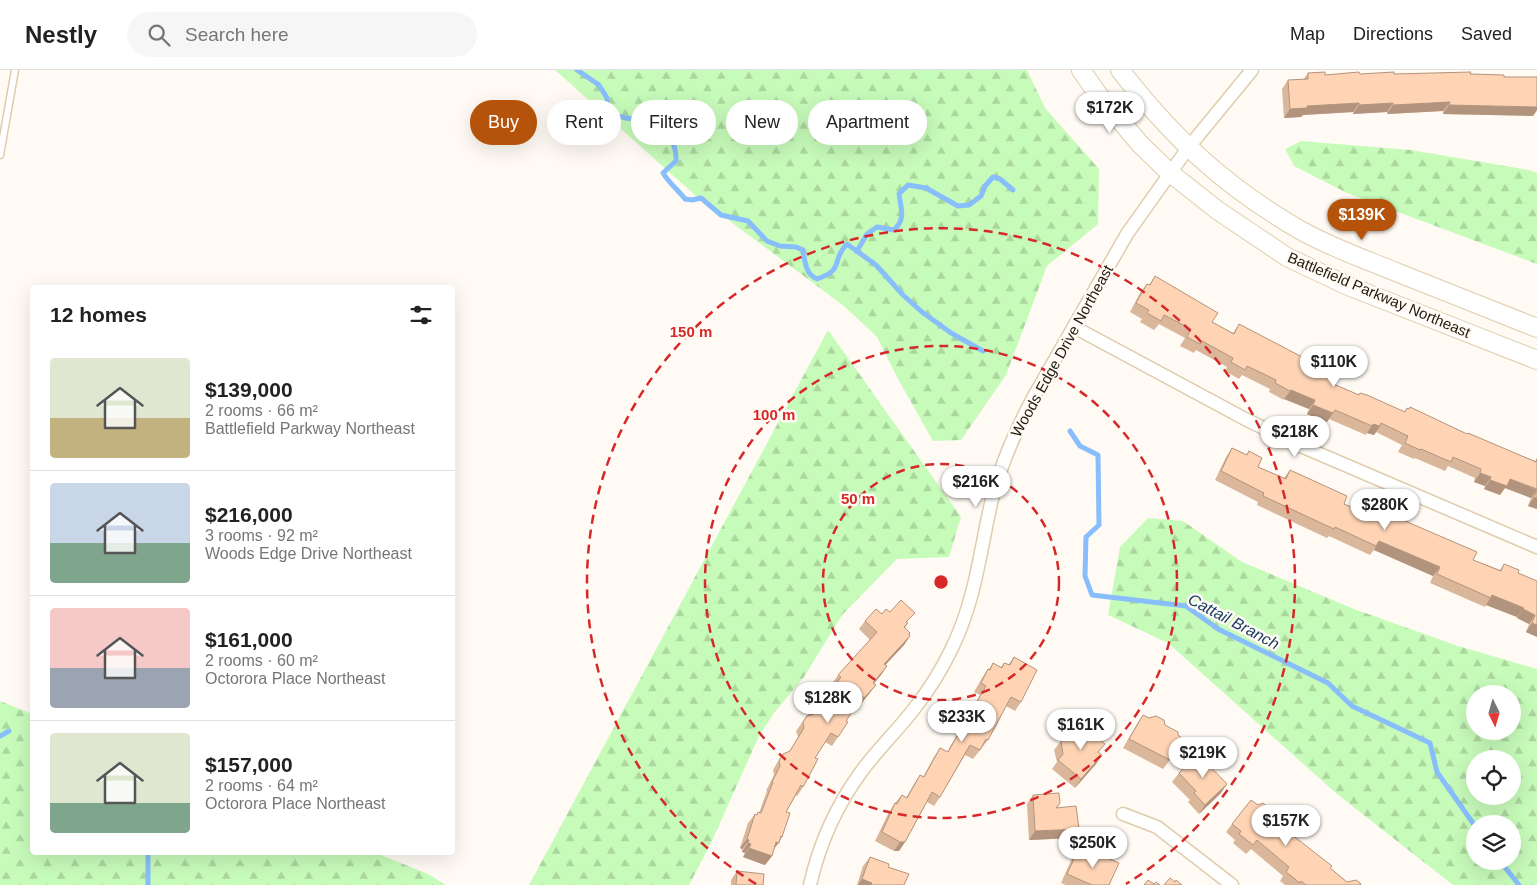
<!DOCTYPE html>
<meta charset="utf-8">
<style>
body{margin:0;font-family:Helvetica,sans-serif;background:#f6f6f6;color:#222;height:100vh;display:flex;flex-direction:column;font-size:19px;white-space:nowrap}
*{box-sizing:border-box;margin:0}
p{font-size:16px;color:#767676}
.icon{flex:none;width:28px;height:28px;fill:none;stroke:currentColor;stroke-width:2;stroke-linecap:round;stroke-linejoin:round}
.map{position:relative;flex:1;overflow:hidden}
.drawer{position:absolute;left:30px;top:215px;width:425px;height:570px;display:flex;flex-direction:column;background:#fff;border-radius:5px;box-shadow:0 5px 20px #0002}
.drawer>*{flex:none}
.banner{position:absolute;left:470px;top:30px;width:475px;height:45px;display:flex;gap:10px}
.needle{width:32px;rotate:175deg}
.buttons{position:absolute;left:1466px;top:615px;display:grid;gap:10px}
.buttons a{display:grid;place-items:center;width:55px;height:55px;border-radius:50%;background:#fff;box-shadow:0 5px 20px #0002;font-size:25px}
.price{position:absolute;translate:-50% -42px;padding:0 11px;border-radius:18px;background:#fff;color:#222;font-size:16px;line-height:32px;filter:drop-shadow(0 1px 2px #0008)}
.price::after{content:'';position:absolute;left:50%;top:30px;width:15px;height:11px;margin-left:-8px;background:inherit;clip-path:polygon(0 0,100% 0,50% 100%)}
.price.current{background:#b45309;color:#fff}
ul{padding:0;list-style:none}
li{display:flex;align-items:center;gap:15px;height:125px;padding:0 20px}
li+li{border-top:1px solid #e0e0e0}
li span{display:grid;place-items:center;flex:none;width:140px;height:100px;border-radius:5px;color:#555}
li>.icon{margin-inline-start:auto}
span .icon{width:60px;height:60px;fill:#fffc;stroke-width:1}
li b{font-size:21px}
h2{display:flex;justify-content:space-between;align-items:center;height:60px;padding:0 20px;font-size:21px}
.chip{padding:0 18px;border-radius:22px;background:#fff;box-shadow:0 5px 20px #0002;font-size:18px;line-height:45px}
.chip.current{background:#b45309;color:#fff}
header{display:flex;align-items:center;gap:30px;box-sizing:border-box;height:70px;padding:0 25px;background:#fff;border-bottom:1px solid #e0e0e0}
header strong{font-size:24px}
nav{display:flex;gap:28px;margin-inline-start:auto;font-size:18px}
.search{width:350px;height:45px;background:#f6f6f6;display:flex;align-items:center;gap:12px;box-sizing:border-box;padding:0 18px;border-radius:28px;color:#767676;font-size:19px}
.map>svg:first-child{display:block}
.forest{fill:url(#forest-firs);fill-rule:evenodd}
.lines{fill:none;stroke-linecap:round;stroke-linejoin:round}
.stream{stroke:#87befb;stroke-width:5}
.lane-casing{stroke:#deccac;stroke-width:9}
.street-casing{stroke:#deccac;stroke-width:15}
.secondary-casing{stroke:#deccac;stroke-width:20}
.lane{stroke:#fff;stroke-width:6}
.street{stroke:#fff;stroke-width:12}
.secondary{stroke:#fff;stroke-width:18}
.wall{fill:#dab69b}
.shaded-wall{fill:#b2947e}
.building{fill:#fed4b4;stroke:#b2947e}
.ring{fill:none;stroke:#d62828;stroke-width:2.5;stroke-dasharray:9 6}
.labels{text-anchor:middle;stroke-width:5;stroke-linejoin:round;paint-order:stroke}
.street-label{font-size:15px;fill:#201a0e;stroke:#fffbf4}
.water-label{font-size:16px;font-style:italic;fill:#173e65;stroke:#fffbf4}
.centre{fill:#d62828;stroke:#fffbf4;stroke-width:2.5}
.ring-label{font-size:15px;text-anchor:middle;font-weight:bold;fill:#d62828;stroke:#fffbf4;stroke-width:5;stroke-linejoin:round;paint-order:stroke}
</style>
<header>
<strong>Nestly</strong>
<div class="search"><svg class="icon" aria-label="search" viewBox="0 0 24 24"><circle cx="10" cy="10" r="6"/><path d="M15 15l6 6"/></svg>Search here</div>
<nav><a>Map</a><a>Directions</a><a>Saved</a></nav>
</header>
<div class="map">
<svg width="1537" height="815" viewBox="0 0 1537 815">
<defs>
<pattern id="forest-firs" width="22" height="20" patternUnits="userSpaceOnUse" patternTransform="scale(1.25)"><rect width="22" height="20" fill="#c7fbba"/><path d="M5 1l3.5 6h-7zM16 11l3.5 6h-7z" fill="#abd79f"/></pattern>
</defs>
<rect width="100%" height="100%" fill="#fffbf4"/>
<g class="forest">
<path d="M555,0h472l18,38 54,61 -1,55 -51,42 -41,109 -45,65 -28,1 -35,-62 -21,-42 -33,-31 -148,-110z"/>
<path d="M1301,71l110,9 118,20 8,3v91l-190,-71 -53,-27 -9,-17z"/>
<path d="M828,260l133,187 -12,40 -52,2 -55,56 -38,62 -30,36 -15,23 -48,107 -22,42h-160z"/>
<path d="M1148,448l35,3 59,41 112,47 104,37 79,23v216h-84l-116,-91 -169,-151 -60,-28 12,-68zM1475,624h37v37h-37zM1475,689h37v37h-37zM1475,754h37v37h-37z"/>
<path d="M0,631l32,13v138l344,1 52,21 18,11h-446z"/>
</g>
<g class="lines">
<g class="stream">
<path d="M577,0l22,15 8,13 1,13c14,10 30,9 46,5 12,12 23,27 22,45l-13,12c6,10 15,17 22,26l7,1 9,-2 20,17 27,6 19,20 13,5 16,1 7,3c2,11 2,24 14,29 29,-10 13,-18 30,-35l29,21 27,30 19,17 29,21 32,18"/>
<path d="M857,181l10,-17 10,-7 17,3c12,-11 7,-21 5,-36l9,-9 18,3 32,18 11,-1 12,-9 4,-10 8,-9 7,2 13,11"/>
<path d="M1070,361l10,15 18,9 1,70 -13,12 -1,39 7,19 94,11 32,23 110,54 24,23 78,37 7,29 38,54"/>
<path d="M0,666l9,-5"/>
<path d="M148,782v33"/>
<path d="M1500,791l19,24"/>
</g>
<g class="lane-casing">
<path id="lane" d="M0,85l15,-85"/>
</g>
<g class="street-casing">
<g id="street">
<path d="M1074,257l173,93 54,26 236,101"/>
<path d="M1123,744l34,13 75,58"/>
<path d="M810,815c9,-40 27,-80 51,-113 16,-22 36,-41 53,-63 15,-19 28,-40 38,-61 24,-49 28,-98 40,-149 9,-36 24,-69 41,-101l94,-164 61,-86 64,-78"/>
</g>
</g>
<g class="secondary-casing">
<g id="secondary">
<path d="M1081,0l16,23 43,51 29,28 48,38 70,47 59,28 191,75"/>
<path d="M1120,0c53,68 104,116 180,160 30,17 64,29 96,42 47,19 94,37 141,56"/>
</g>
</g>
<use href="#lane" class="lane"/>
<use href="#street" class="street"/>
<use href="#secondary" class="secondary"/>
</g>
<g class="wall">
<path d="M1308,3l17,2 35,-1h110l34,3h33v33l-4,6 -90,-2v-3l-56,3v-2l-34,2v-2l-50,3 -2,2 -17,1 -2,-29 6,-9h15z"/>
<path d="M1155,206l57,46 21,11 6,-9 92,59 28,12 45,17 3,-4 60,26 68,27 2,-3v51l-9,-3 3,-8 -26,-10 -5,7 -16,-6 1,-3 -11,-4 1,-4 -27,-12 -3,5 -30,-13 -1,1 -16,-7 4,-7 -26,-13 -2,3 -7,-2 -1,2 -37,-16 -2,3 -20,-8 2,-5 -25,-10v1l-15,-8 1,-3 -28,-14 -3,4 -14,-8 2,-4 -31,-17 -2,3 -14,-7 5,-8 -26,-14 -5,6 -14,-8 2,-3 -12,-7 10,-19 7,-9 2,1z"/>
<path d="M1232,378l14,7 3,-4 9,16 26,11 6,-8 54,34 26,11 5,-7 98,52 27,10 4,-6 14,9 19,8v56l-11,-5 3,-8 -12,-6v-1l-31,-12 -1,2 -55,-24 3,-7 -59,-26 -4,5 -41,-19 -2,2 -70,-33 1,-3 -43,-22 11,-23z"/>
<path d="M890,542l18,11 -3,5 5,8 -6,9 -19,20 -4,10 -7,8 -5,11 -11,13 -2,-2 -10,16 2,1 -16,24 -7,-4 -10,16 -12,29 -6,9 -1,-1 -10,17 -7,31 -6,7 -1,6 -7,9 -22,-8 2,-4 -3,-1v-3l-2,-1 8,-25 7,-9 2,1 2,-2 8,-22h-1l8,-16 -1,-5 4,-7 6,-9 6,-2 9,-15 -2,-6 22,-31 7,-1 9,-13 -2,-2 6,-9 32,-35 -11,-11 6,-8z"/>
<path d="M1014,587l7,45 -6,9 -9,-5 -18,34 -15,19 -8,-4 -25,42 -6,9 -7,-4 -22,40 -6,9h-5l-19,-10 14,-29 6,-9 7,-8 4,3 8,-14 6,-9 3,2 11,-20 6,-9 7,4 33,-57 -6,-3 8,-14 6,-9h1l4,-6 8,4 3,-4 4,2z"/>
<path d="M1143,645l6,3 16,7 5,35 -7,9 -40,-21 14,-24z"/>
<path d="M1061,671l38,12 3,2 -6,9 -21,24 -23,-19 5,-7 -3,-12z"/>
<path d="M1179,703l42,20 -22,21 -11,-12 2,-2 -18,-18z"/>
<path d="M1033,725l27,8 -3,5 16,30 -44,2 -2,-36z"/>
<path d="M1271,745l11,12 65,55 14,3h-76l-5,-4 3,-5 -32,-27 -5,5 -13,-11 2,-3 -9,-8 6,-8z"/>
<path d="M1079,778l25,11 1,-2 4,28h-43l-5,-2 12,-27z"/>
<path d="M870,787l18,10 16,18h-47l6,-19z"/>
<path d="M737,801l26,14h-32v-5z"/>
</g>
<g class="shaded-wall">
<path d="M1450,32l-7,9 -56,3 6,-9z"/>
<path d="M1359,33l-6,9 -50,3 -2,2 -17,1 6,-9 17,-3z"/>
<path d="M1393,33l-6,9 -34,2 6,-9z"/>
<path d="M1449,35l88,2v3l-4,6 -90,-2z"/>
<path d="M1291,320l24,10 -6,9 -25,-10z"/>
<path d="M1313,335l20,8 -6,9 -20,-8z"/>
<path d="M1373,354l7,2 -6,9 -7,-2z"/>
<path d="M1480,403l11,4 -6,9 -11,-4z"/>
<path d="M1510,409l27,11 -6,8 -26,-10 -5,7 -16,-6 6,-9z"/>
<path d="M1534,427l3,1v11l-9,-3z"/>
<path d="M1379,471l61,26 -7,9 -59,-26z"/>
<path d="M1492,525l32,13 -7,9 -31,-12z"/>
<path d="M1523,539l12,6 -6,9 -12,-6z"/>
<path d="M1532,553l5,2v12l-11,-5z"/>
<path d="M910,566l-6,9 -26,28 6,-9z"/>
<path d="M887,596l-6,9 -14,17 6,-9z"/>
<path d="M876,615l-7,9 -11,13 6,-9z"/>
<path d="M1102,685l-6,9 -21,24 6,-9z"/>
<path d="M1227,714l-6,9 -22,21 6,-9z"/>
<path d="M1079,759l-6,9 -44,2 6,-9z"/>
<path d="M781,766l1,1 -10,15 4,-10z"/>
<path d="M747,769l2,1 -7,9 -2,-1z"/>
<path d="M900,772h5l-6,9h-5z"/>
<path d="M748,773l3,1 -6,9 -3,-1z"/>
<path d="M749,778l23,8 -7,9 -22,-8z"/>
<path d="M862,809l10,4 -2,2h-12z"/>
</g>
<g class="building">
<path d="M1325,2v3l34,-3 1,2 34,-2v2l77,-2 -1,2 34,1v2h33v30l-88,-2 1,-3 -57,3v-2l-34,2v-2l-52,3v2l-17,1 -2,-29 20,-1v-6z"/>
<path d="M1155,206l63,37 -6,9 22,12 5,-10 67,35 -3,6 31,12 -3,6 28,12 1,-2 7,2 38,17 2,-4 2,1 1,-2 57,27 1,-1 68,29 1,-3v30l-27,-10 -3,7 -17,-6 1,-3 -11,-4 1,-4 -28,-12 -2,5 -30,-13 -1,1 -15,-7 3,-7 -27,-13 -1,3 -7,-2 -1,2 -37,-16 -2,3 -20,-8 2,-5 -24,-10 -1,1 -15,-8 1,-3 -29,-14 -2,4 -14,-8 2,-4 -31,-17 -2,3 -13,-7 4,-8 -27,-14 -3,6 -14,-8 2,-3 -13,-7 11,-19 3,1z"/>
<path d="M1232,378l15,7 2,-4 13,7 -4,9 28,12 4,-9 57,26 -3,8 28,12 3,-8 102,44 -4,8 28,11 3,-7 15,6 -1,3 19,8v44l-5,-2 3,-8 -12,-6 1,-1 -32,-13 -1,3 -54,-24 3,-7 -61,-26 -3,5 -41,-19 -1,2 -71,-33 1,-3 -43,-22z"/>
<path d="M1537,420v8l-3,-1z"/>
<path d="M901,530l14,13 -9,9 2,1 -4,4 6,6 -1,1 1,2 -26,28 3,2 -14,17 3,2 -12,13 -2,-2 -16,25 2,1 -10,15 -7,-4 -16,25 3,1 -15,28 -2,-2 -15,27 4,1 -8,24 -1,-1 -2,7 -3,-1 -4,14 -23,-8 2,-4 -3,-1 1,-3 -2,-1 8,-25 2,1 1,-3 3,1 12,-31h-1l8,-16 -1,-5 4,-7 7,-3 14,-23 -1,-6 4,-6 7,-2v-8l4,-6 7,-1 16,-22 -3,-2 39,-43 -12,-11 11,-12 6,5 4,-5 4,3z"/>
<path d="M1014,587l23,13 -16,32 -10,-5 -23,43 -2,-1 -6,11 -10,-5 -30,52 -8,-5 -27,50h-5l-18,-10 13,-29 2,1 5,-9 5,3 13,-23 4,2 16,-29 8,4 38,-66 -5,-3 7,-14 2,1 3,-7 9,5 2,-5 6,2z"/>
<path d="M1143,645l6,3 7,-2 8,4 1,5 13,7v3l4,3 -12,22 -41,-21z"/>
<path d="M1085,657l20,17 -7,8 4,3 -21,24 -23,-19 5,-6 -2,-13 11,-13 7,5z"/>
<path d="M1198,684l29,30 -22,21 -11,-12 2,-2 -17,-18z"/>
<path d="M1059,723l1,10 -4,5 20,-2 3,23 -44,2 -2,-36z"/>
<path d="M1251,730l7,5 5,-2 7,6 1,6 11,9v3l50,39 -2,2 17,14 9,-2 4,3 1,2h-55l-5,-4 -1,2 -14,-11 3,-5 -32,-27 -4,5 -14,-11 2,-3 -9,-7z"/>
<path d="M1079,778l25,11 1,-2 14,6 -10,22h-17l-25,-11z"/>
<path d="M870,787l19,7 -1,3 21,7 -5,11h-33l1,-2 -10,-4z"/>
<path d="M737,801l27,3 -1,11h-27z"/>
<path d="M1170,808l5,4 1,-2 6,5h-18z"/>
<path d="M1148,810l6,4 2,-2 4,3h-16z"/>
</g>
<g class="ring">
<circle cx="941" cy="512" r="118"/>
<circle cx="941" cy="512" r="236"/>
<path d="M756 814A354 354 0 1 1 1126 814"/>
</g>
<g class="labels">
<g class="street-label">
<text transform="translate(1379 225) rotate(23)" y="5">Battlefield Parkway Northeast</text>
<text transform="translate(1062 281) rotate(-61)" y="5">Woods Edge Drive Northeast</text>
</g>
<g class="water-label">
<text transform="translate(1234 551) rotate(28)" y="6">Cattail Branch</text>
</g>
</g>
<circle cx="941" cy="512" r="8" class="centre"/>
<g class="ring-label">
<text x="691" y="267">150 m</text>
<text x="774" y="350">100 m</text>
<text x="858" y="434">50 m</text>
</g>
</svg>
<div class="buttons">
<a><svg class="needle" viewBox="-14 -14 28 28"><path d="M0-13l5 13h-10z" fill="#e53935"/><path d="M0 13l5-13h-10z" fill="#767676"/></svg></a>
<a><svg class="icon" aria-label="locate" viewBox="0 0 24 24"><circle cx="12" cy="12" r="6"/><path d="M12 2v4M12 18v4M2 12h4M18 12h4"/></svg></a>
<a><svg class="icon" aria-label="layers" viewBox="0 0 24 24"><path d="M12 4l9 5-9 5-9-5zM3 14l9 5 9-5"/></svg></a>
</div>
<b class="price" style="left:1110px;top:64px">$172K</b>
<b class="price current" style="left:1362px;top:171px">$139K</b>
<b class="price" style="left:1334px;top:318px">$110K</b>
<b class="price" style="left:1295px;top:388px">$218K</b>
<b class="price" style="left:976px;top:438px">$216K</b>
<b class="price" style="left:1385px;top:461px">$280K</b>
<b class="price" style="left:828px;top:654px">$128K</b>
<b class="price" style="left:962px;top:673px">$233K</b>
<b class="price" style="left:1081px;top:681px">$161K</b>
<b class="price" style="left:1203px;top:709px">$219K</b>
<b class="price" style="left:1286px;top:777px">$157K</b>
<b class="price" style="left:1093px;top:799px">$250K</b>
<div class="banner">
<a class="chip current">Buy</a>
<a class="chip">Rent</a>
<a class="chip">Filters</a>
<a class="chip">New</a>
<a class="chip">Apartment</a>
</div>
<section class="drawer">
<h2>12 homes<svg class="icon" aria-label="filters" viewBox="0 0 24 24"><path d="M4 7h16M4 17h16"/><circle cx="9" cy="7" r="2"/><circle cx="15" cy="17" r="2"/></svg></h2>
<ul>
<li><span style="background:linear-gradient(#dfe7d0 60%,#c2b280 0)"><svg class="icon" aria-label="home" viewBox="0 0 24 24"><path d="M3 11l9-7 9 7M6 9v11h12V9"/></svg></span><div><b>$139,000</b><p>2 rooms · 66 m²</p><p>Battlefield Parkway Northeast</p></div></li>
<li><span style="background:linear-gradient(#c9d6e8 60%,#7fa58c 0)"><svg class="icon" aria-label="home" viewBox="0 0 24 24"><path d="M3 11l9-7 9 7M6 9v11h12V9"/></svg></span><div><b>$216,000</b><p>3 rooms · 92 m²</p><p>Woods Edge Drive Northeast</p></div></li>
<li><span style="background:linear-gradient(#f6c9c9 60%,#9aa5b1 0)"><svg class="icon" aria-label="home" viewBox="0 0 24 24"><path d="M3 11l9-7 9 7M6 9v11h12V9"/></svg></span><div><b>$161,000</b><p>2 rooms · 60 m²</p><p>Octorora Place Northeast</p></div></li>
<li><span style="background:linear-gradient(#dfe7d0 70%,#7fa58c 0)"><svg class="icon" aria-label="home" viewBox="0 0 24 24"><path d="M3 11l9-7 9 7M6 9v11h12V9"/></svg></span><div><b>$157,000</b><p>2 rooms · 64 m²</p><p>Octorora Place Northeast</p></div></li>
</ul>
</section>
</div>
